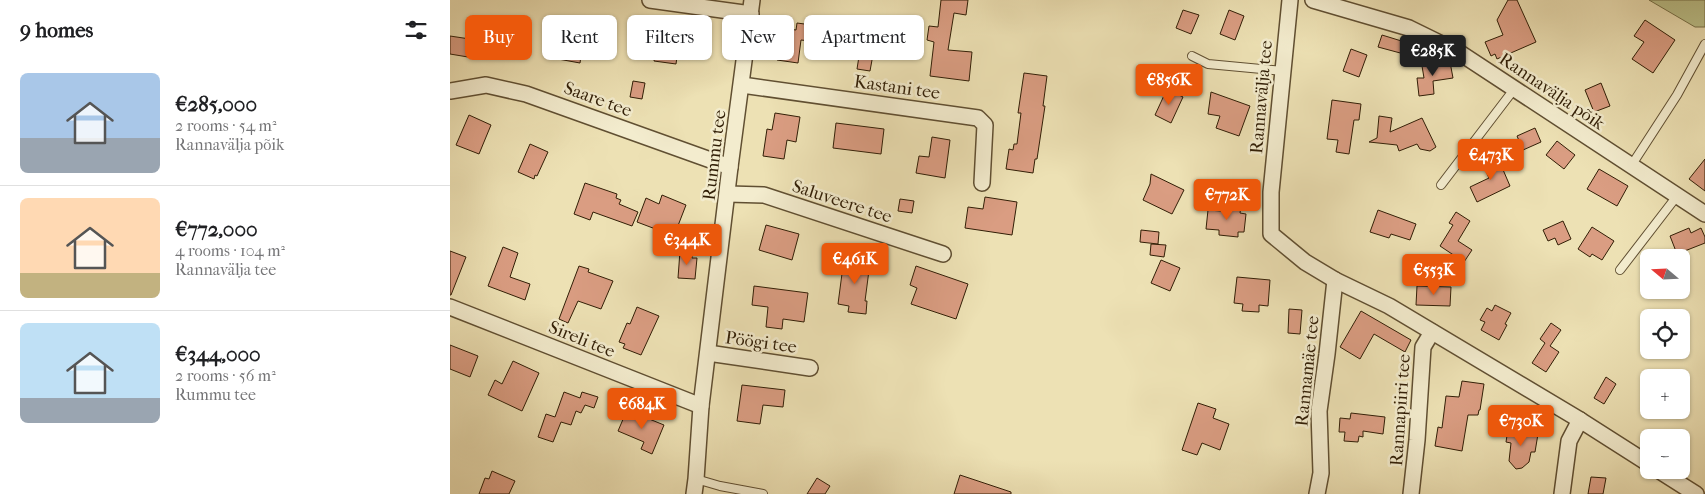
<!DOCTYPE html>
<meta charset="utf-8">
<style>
body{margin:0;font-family:"IM FELL French Canon",serif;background:#f6f6f6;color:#202124;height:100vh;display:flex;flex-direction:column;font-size:19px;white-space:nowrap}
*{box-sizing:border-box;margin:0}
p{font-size:16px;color:#757577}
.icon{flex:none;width:28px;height:28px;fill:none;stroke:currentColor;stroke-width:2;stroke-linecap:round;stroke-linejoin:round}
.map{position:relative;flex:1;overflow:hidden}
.panel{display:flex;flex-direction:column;background:#fff;width:450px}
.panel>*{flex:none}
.guide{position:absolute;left:15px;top:15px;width:475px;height:45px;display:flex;gap:10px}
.needle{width:32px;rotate:289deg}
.tools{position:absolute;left:1190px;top:249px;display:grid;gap:10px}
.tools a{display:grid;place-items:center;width:50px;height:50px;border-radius:8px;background:#fff;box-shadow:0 1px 4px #0004;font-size:25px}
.price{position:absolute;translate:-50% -42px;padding:0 11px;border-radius:5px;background:#ea580c;color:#fff;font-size:16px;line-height:32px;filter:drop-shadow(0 1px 2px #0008)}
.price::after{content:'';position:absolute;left:50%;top:30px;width:15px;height:11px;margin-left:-8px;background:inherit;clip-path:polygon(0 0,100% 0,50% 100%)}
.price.active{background:#222;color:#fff}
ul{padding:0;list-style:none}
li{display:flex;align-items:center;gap:15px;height:125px;padding:0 20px}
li+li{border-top:1px solid #e0e0e0}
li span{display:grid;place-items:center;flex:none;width:140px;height:100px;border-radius:8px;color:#555}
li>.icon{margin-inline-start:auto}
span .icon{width:60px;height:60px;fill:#fffc;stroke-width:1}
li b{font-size:21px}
h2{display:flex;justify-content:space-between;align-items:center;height:60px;padding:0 20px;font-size:21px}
.pill{padding:0 18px;border-radius:8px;background:#fff;box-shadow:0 1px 4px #0004;font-size:18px;line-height:45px}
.pill.active{background:#ea580c;color:#fff}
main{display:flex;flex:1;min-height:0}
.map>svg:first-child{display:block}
.green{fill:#bcc28b;stroke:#767048}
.building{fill:#da9d82;stroke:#311e06}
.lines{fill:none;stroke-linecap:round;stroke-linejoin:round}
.lane-casing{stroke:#604f32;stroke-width:10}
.street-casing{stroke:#604f32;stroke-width:18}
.lane{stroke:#f3ecce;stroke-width:8}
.street{stroke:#f3ecce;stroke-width:15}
.labels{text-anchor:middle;stroke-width:5;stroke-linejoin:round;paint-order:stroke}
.street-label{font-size:18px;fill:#311e06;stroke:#f3ecce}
</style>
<main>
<section class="panel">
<h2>9 homes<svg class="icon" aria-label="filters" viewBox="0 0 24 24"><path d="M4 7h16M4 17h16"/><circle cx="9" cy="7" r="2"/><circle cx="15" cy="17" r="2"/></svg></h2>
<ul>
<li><span style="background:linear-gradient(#a9c7e8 65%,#9aa5b1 0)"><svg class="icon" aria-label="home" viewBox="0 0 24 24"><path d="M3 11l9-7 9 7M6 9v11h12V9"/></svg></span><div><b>€285,000</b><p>2 rooms · 54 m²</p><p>Rannavälja põik</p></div></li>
<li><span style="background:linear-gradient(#ffd9b3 75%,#c2b280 0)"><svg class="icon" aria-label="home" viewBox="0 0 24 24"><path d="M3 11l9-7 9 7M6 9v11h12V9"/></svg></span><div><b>€772,000</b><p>4 rooms · 104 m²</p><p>Rannavälja tee</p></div></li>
<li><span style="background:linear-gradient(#bfe0f5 75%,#9aa5b1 0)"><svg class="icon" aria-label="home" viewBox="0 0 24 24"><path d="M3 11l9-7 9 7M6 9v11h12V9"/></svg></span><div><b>€344,000</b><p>2 rooms · 56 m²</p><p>Rummu tee</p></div></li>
</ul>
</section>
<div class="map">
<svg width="1255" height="494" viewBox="0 0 1255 494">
<rect width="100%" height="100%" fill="#ede1b4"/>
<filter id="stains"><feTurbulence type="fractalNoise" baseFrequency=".004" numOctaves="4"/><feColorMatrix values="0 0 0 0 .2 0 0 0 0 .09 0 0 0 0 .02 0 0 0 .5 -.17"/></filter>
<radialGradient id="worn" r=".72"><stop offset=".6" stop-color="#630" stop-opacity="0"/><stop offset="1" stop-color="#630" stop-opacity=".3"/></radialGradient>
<path class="green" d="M1199,0h56v27h-10z"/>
<g class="building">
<path d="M491,0h27l-2,15 -12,-2 -6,37 24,2 -3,29 -39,-5 4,-34 -7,-2 2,-14 9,1z"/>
<path d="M1058,0h9l19,42 -39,17 -2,-5 -4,2 -6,-14 18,-7 -6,-15z"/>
<path d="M733,10l16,5 -8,19 -15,-6z"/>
<path d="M779,10l15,6 -9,24 -15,-6z"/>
<path d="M110,19l20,3 -3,18 14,2 -3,15 -7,-1 -1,7 -22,-4 3,-19 -5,-1z"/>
<path d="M1195,20l30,20 -22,33 -21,-14 12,-17 -10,-6z"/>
<path d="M347,23l15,2 -2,16 -9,-1 -3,23 -21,-3 4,-32 15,2z"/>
<path d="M399,31l39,6 -2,14 -12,-2 -4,22 -13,-2 3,-19 -7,-1 1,-3 -7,-1z"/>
<path d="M208,32l22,3 -4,29 -22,-3z"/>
<path d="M932,35l26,8 -4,11 -26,-7z"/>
<path d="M0,36l33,5 -3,18 -30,-5z"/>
<path d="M901,49l16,6 -8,22 -16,-6z"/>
<path d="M1000,62l3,16 -20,3 1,13 -15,2 -2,-18h7l-2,-12z"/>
<path d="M574,73l23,3 -4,30h2l-8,53h-2l-2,14 -27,-4 3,-20 4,1 1,-6h3l4,-31h-3z"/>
<path d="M183,81l12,2 -3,16 -12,-2z"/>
<path d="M1151,83l9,23 -16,6 -9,-22z"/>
<path d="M717,89l16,8 -12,26 -16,-8z"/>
<path d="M761,92l39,14 -11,30 -23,-8 4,-12 -12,-2z"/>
<path d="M882,100l29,4 -2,16h-5l-5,34 -13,-2 2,-12 -11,-1z"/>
<path d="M325,113l25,4 -4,25 -9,-2 -3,19 -21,-3 4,-27 5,1z"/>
<path d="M19,115l22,10 -12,29 -23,-9z"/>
<path d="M929,116l13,2 -2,14 32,-14 14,29 -6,4 -10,-2 -3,-5 -18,7 -2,-6 -28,-3 8,-4z"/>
<path d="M386,123l48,6 -3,25 -48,-6z"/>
<path d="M1085,128l6,14 -18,8 -6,-14z"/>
<path d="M482,137l18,3 -5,38 -29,-5 3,-17 10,1z"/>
<path d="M1107,141l18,14 -11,14 -18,-14z"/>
<path d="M80,144l18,8 -11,24 -2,-1 -1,4 -16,-7z"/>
<path d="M1048,158l12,28 -33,16 -7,-15 19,-9 -6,-13z"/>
<path d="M1255,159v32l-16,-12z"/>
<path d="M1149,169l29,17 -11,20 -30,-17z"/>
<path d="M701,174l33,16 -12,24 -29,-14 7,-16z"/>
<path d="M135,183l32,11 -1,4 5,2 -2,4 19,8 -6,14 -39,-14 -3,8 -16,-6z"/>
<path d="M212,195l24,10 -12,31 -37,-14 9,-24 13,6z"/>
<path d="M535,197l32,5 -5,33 -47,-7 3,-21 15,2z"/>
<path d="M450,199l14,2 -2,12 -14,-2z"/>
<path d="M772,205l19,2 -1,6 6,1 -2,18h-6v5l-19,-2v-5l-13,-1 2,-19 13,1z"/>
<path d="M928,210l38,14 -6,16 -19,-6 -2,4 -19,-6z"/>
<path d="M1006,212l14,9 -12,20 14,9 -8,12 -24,-16 13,-21 -4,-2z"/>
<path d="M1113,221l8,18 -13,6 -3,-7 -7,3 -5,-11z"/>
<path d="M316,225l33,9 -7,26 -33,-10z"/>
<path d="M1142,227l22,14 -12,19 -10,-6 -2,3 -12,-8z"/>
<path d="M1239,228l2,5 10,-5 4,9v6l-28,11 -7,-18z"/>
<path d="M691,230l18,2 -1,12 -18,-2z"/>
<path d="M701,244l15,1 -2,12 -14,-2z"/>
<path d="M53,247l15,6 -8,24 20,7 -5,16 -37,-14z"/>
<path d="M0,251l16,6 -15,38h-1z"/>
<path d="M230,251l12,1v6h5l-2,21 -17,-1z"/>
<path d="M406,253l15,2 -6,46h2l-1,13 -18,-2 1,-6 -11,-2 5,-38 11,1z"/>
<path d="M711,260l19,8 -10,23 -19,-8z"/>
<path d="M129,266l10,3 -1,3 25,9 -12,28 -23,-8 -10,22 -9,-4z"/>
<path d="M466,266l52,18 -12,35 -45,-15 6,-16 -7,-3z"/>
<path d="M787,277l33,3 -2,26 -9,-1v7l-17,-1 1,-7 -9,-1z"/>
<path d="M304,286l54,7 -4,29 -21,-3 -1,10 -16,-2 2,-20 -16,-2z"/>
<path d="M967,286l34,1 -1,19 -34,-1z"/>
<path d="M1045,305l16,8 -6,11 2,1 -8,15 -18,-10 4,-8 -5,-2 7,-12 5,3z"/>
<path d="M187,307l22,9 -18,39 -18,-7 2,-4 -6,-2 8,-19 3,1z"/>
<path d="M839,309l13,1 -2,24 -12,-1z"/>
<path d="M911,311l50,29 -6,12 -31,-18 -14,25 -20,-12z"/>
<path d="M1101,323l10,7 -11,16 9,6 -13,20 -14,-9 13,-20 -5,-4z"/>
<path d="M0,345l28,11 -8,21 -20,-8z"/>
<path d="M63,361l26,12 -17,38 -34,-16 7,-15 7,4z"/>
<path d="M1156,377l10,7 -12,20 -10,-6z"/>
<path d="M1012,381l22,3 -4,26h-1l-1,5h-10l-6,36 -27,-5 3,-19 4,1 4,-32 13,1z"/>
<path d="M292,385l43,5 -2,17 -20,-2 -3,19 -23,-3z"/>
<path d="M114,392l16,6 2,-6 16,5 -4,11 -9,-3 -4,8 -5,-2 -5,14 -10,-3 -8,20 -15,-5 8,-23 9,3z"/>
<path d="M748,403l18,6 -3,9 16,6 -9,26 -18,-7 -5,12 -15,-5z"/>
<path d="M177,410l37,15 -12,29 -11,-5 3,-7 -26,-11z"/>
<path d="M901,413l34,4 -2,17 -20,-3v6l-4,-1 -1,6 -14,-1 1,-9h-6l1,-14 10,1z"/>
<path d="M1058,429l30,5 -3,18h-4l-2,10 -7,6 -6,1 -7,-8 2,-18 -5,-1z"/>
<path d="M42,471l23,10 -6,13h-30l6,-16 4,1z"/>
<path d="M510,475l51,17v2h-57z"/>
<path d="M1141,477l15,1 -3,16h-15z"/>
<path d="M367,478l13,8 -5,8h-18z"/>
</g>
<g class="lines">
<g class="lane-casing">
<g id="lane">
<path d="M742,56l16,8 75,7"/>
<path d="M1181,166l46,-71 28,-51"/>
<path d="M991,185l74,-97"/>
<path d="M1170,270l57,-74"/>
<path d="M246,479l24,7 43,8"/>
</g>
</g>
<g class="street-casing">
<g id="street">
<path d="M200,0l101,14"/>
<path d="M840,0l-19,192v42l34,28 30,18 54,26 191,114 69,44"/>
<path d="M863,0l96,28 51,25 245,161"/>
<path d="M292,85l236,33 7,7 -3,58"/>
<path d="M0,91l36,-6 40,9 204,73"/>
<path d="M278,194l36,1 179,59"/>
<path d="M0,307l251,99"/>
<path d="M258,353l102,15"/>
<path d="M1208,470l38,24"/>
<path d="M244,494l2,-15 5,-73 29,-239 22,-167"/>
<path d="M867,494l4,-21 -2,-62 8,-57 8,-74"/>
<path d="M961,494l6,-54 6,-93 9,-15"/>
<path d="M1112,494l7,-53 11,-21"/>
</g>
</g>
<use href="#lane" class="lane"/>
<use href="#street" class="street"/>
</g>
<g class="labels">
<g class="street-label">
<text transform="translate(447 87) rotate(8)" y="6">Kastani tee</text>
<text transform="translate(1102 91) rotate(34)" y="6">Rannavälja põik</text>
<text transform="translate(811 97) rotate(-85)" y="6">Rannavälja tee</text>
<text transform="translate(148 99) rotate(20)" y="6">Saare tee</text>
<text transform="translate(264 155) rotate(-83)" y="6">Rummu tee</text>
<text transform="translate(392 201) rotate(18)" y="6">Saluveere tee</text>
<text transform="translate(132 339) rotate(22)" y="6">Sireli tee</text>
<text transform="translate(311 342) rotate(8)" y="6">Pöögi tee</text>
<text transform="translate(857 371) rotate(-84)" y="6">Rannamäe tee</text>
<text transform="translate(950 410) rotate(-86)" y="6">Rannapiiri tee</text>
</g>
</g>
<rect width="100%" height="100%" filter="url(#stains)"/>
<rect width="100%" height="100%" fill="url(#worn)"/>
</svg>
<div class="tools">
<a><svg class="needle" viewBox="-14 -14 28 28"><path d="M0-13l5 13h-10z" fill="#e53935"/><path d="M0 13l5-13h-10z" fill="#757577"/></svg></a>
<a><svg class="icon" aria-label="locate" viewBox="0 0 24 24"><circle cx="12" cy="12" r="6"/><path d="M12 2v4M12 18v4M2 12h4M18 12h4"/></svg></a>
<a>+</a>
<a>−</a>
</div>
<b class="price active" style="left:983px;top:77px">€285K</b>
<b class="price" style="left:719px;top:106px">€856K</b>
<b class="price" style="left:1041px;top:181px">€473K</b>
<b class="price" style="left:777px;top:221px">€772K</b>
<b class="price" style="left:237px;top:266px">€344K</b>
<b class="price" style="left:405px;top:285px">€461K</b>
<b class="price" style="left:984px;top:296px">€553K</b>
<b class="price" style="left:192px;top:430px">€684K</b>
<b class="price" style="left:1071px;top:447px">€730K</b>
<div class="guide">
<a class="pill active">Buy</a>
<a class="pill">Rent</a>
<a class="pill">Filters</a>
<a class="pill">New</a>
<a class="pill">Apartment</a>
</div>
</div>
</main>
